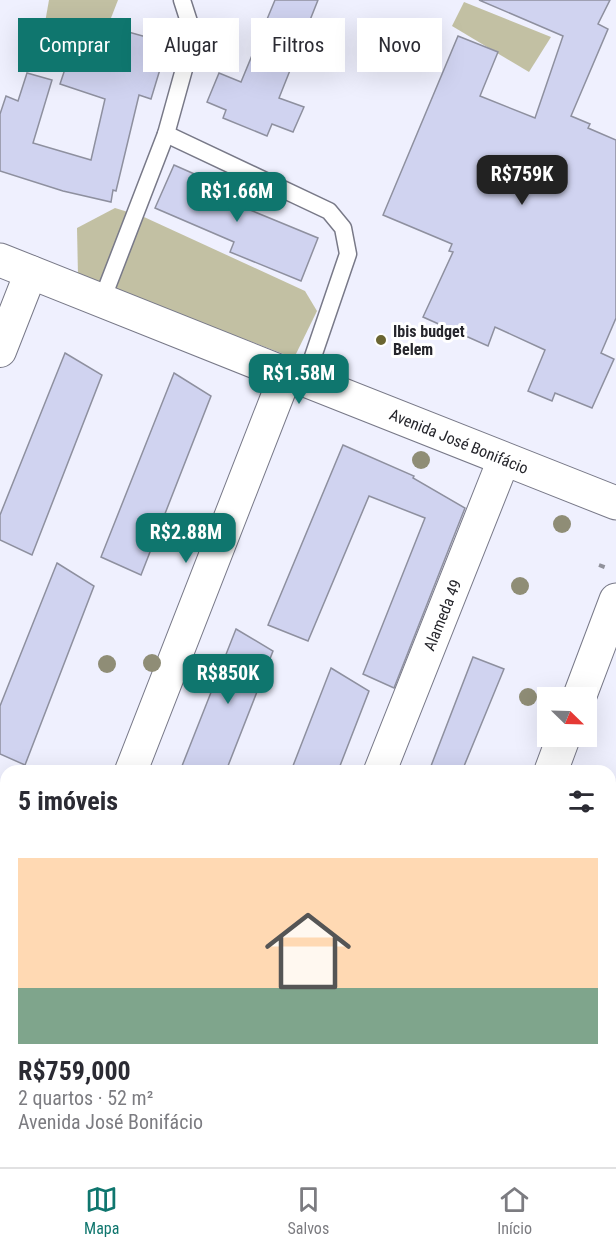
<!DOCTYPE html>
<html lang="pt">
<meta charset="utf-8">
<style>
body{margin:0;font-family:"Roboto Condensed",sans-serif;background:#f7f7f7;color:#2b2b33;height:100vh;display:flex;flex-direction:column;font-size:22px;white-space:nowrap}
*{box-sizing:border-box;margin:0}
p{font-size:20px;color:#7c7c81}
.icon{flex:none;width:33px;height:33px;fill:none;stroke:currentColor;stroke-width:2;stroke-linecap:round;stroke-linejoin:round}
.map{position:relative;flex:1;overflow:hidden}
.panel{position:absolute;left:0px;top:765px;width:616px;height:402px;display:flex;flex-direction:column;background:#fff;border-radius:18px 18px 0 0;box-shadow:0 6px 24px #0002}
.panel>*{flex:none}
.top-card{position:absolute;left:18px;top:18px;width:580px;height:54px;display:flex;gap:12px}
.needle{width:39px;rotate:113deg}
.buttons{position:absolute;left:537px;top:687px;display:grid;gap:12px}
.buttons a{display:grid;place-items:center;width:60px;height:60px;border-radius:0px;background:#fff;box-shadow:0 6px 24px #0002;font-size:30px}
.price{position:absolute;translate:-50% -51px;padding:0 14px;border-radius:12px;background:#0f766e;color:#fff;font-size:20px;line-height:39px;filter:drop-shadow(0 2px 3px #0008)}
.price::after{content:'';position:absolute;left:50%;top:36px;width:18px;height:14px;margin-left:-9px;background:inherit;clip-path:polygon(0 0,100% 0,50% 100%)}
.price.on{background:#222;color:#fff}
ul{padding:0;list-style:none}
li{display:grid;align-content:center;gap:12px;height:318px;padding:0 18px}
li+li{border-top:2px solid #e1e1e2}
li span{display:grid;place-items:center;height:186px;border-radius:0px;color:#555}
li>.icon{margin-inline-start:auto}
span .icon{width:108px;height:108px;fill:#fffc;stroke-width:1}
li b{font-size:26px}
h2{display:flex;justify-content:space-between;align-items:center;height:72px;padding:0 18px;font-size:26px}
.chip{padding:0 21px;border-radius:0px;background:#fff;box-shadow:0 6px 24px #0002;font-size:21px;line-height:54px}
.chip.on{background:#0f766e;color:#fff}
.tabs{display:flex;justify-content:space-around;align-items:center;height:84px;border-top:2px solid #e1e1e2;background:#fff;font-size:16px;color:#7c7c81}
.tabs a{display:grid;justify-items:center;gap:3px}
.tabs .on{color:#0f766e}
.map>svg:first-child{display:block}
.green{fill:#ceccb3}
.forest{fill:#c2c0a3}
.building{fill:#d0d3f0;stroke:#8e909f;stroke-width:1.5}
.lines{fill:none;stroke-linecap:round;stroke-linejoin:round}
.service-casing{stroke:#787988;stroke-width:19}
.minor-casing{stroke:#787988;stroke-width:34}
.tertiary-casing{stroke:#787988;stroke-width:35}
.secondary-casing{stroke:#787988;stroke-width:35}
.primary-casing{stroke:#787988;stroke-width:35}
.path{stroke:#90919b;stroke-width:4;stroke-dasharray:6 3;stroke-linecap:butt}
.service{stroke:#fff;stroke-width:16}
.minor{stroke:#fff;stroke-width:32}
.tertiary{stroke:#fff;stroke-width:33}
.secondary{stroke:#fff;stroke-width:33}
.primary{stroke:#fff;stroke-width:33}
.tree{fill:#8f8d76}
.poi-dot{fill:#6a6532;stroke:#fff;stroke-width:2}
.labels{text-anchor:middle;stroke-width:6;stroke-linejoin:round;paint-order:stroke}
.poi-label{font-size:16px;font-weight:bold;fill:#25252b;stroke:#fff;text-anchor:start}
.street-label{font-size:16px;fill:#25252b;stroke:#fff}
</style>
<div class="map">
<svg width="616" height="1167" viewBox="0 0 616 1167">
<rect width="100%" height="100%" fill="#eff0fe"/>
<path class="green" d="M0,1098l6,2v61h150l15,6h-171z"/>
<g class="forest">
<path d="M49,0h69l-21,54 -54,-20z"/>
<path d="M464,2l87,35 -22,35 -77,-46z"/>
<path d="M115,208l29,9 161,74 12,20 -23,47 -216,-82 -1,-48z"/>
</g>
<g class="building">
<path d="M275,0h43l-39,98 25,9 -11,25 -21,-8 -5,12 -44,-18 3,-8 -19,-8 12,-29 22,9z"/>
<path d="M479,0h131l-12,24 10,5 -37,87 19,8 -2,4 28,12v178l-15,35 13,6 -22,49 -37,-15 -3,8 -24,-10 17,-41 -50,-23 -7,19 -65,-29 30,-65 -4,-1 3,-7 -69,-29 75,-179 40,16 -18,44 55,22 28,-82z"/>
<path d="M114,28l54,15 -17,56 -12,-4 -23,96 -3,-1 -2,12 -48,-11 -63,-20v-57l6,-18 12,5 9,-28 25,7 -19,63 58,17 14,-61 -45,-15 8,-24 32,10z"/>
<path d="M174,165l68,30 -4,10 80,33 -17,43 -71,-29 4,-10 -79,-34z"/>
<path d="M65,353l37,22 -70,180 -32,-15v-25z"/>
<path d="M174,373l37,23 -70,179 -40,-18z"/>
<path d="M343,445l71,31 -1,2 52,30 -71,180 -31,-14 62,-156 -56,-22 -61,145 -40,-16z"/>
<path d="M57,563l37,23 -69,179 -25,-11v-48z"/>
<path d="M236,629l37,22 -47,120h-46z"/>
<path d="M473,657l31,12 -42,102h-16l-15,-5z"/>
<path d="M331,668l38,23 -31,80h-47z"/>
</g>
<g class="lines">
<g class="service-casing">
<g id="service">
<path d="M166,134l163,77 14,17 5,26 -43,126"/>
<path d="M102,300l64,-166 25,-90v-16l-9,-28"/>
<path d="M0,1084l6,2"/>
<path d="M188,1161l15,6"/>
</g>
</g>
<g class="minor-casing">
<g id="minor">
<path d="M0,351l31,-79"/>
<path d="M131,771l155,-397"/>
<path d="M380,771l124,-312"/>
<path d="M610,897l6,2"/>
</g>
</g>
<g class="tertiary-casing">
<g id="tertiary">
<path d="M0,1026l6,3"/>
<path d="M321,1161l11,6"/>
</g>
</g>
<g class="secondary-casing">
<path id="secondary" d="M0,260l286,114 19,6 311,123"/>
</g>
<g class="primary-casing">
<g id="primary">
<path d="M579,698l37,-98"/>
<path d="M551,771l13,-35"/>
<path d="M399,1167l2,-6"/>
</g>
</g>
<path class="path" d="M599,565l8,3"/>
<use href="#service" class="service"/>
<use href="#minor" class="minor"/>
<use href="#tertiary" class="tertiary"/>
<use href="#secondary" class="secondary"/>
<use href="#primary" class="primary"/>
</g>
<g class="tree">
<circle cx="421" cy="460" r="9"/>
<circle cx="562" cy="524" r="9"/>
<circle cx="520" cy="586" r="9"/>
<circle cx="152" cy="663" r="9"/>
<circle cx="107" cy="664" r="9"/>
<circle cx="528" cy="697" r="9"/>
</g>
<circle class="poi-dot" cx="381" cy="340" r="6"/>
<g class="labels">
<g class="poi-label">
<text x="393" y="337">Ibis budget<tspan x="393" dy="18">Belem</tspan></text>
</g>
<g class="street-label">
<text transform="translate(459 441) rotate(22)" y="6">Avenida José Bonifácio</text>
<text transform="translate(442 615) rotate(-68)" y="6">Alameda 49</text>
</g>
</g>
</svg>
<div class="buttons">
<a><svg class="needle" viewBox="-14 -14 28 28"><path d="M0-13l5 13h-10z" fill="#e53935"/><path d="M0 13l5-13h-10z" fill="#7c7c81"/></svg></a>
</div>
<b class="price on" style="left:522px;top:206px">R$759K</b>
<b class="price" style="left:237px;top:223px">R$1.66M</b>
<b class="price" style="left:299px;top:405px">R$1.58M</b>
<b class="price" style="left:186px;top:564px">R$2.88M</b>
<b class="price" style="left:228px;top:705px">R$850K</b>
<div class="top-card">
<a class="chip on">Comprar</a>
<a class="chip">Alugar</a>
<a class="chip">Filtros</a>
<a class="chip">Novo</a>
</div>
<section class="panel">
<h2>5 imóveis<svg class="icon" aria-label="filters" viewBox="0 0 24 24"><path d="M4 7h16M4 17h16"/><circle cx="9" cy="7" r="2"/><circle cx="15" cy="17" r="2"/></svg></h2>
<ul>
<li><span style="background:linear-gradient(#ffd9b3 70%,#7fa58c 0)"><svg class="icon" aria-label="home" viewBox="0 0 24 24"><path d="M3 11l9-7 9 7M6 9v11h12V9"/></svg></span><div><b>R$759,000</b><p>2 quartos · 52 m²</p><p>Avenida José Bonifácio</p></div></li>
</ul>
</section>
</div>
<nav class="tabs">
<a class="on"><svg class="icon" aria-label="map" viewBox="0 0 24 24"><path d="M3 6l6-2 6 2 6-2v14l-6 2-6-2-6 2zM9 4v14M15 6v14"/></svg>Mapa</a>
<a><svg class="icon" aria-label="saved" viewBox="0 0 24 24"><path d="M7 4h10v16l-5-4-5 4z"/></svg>Salvos</a>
<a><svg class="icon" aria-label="home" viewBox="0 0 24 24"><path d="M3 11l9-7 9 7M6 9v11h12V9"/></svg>Início</a>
</nav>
